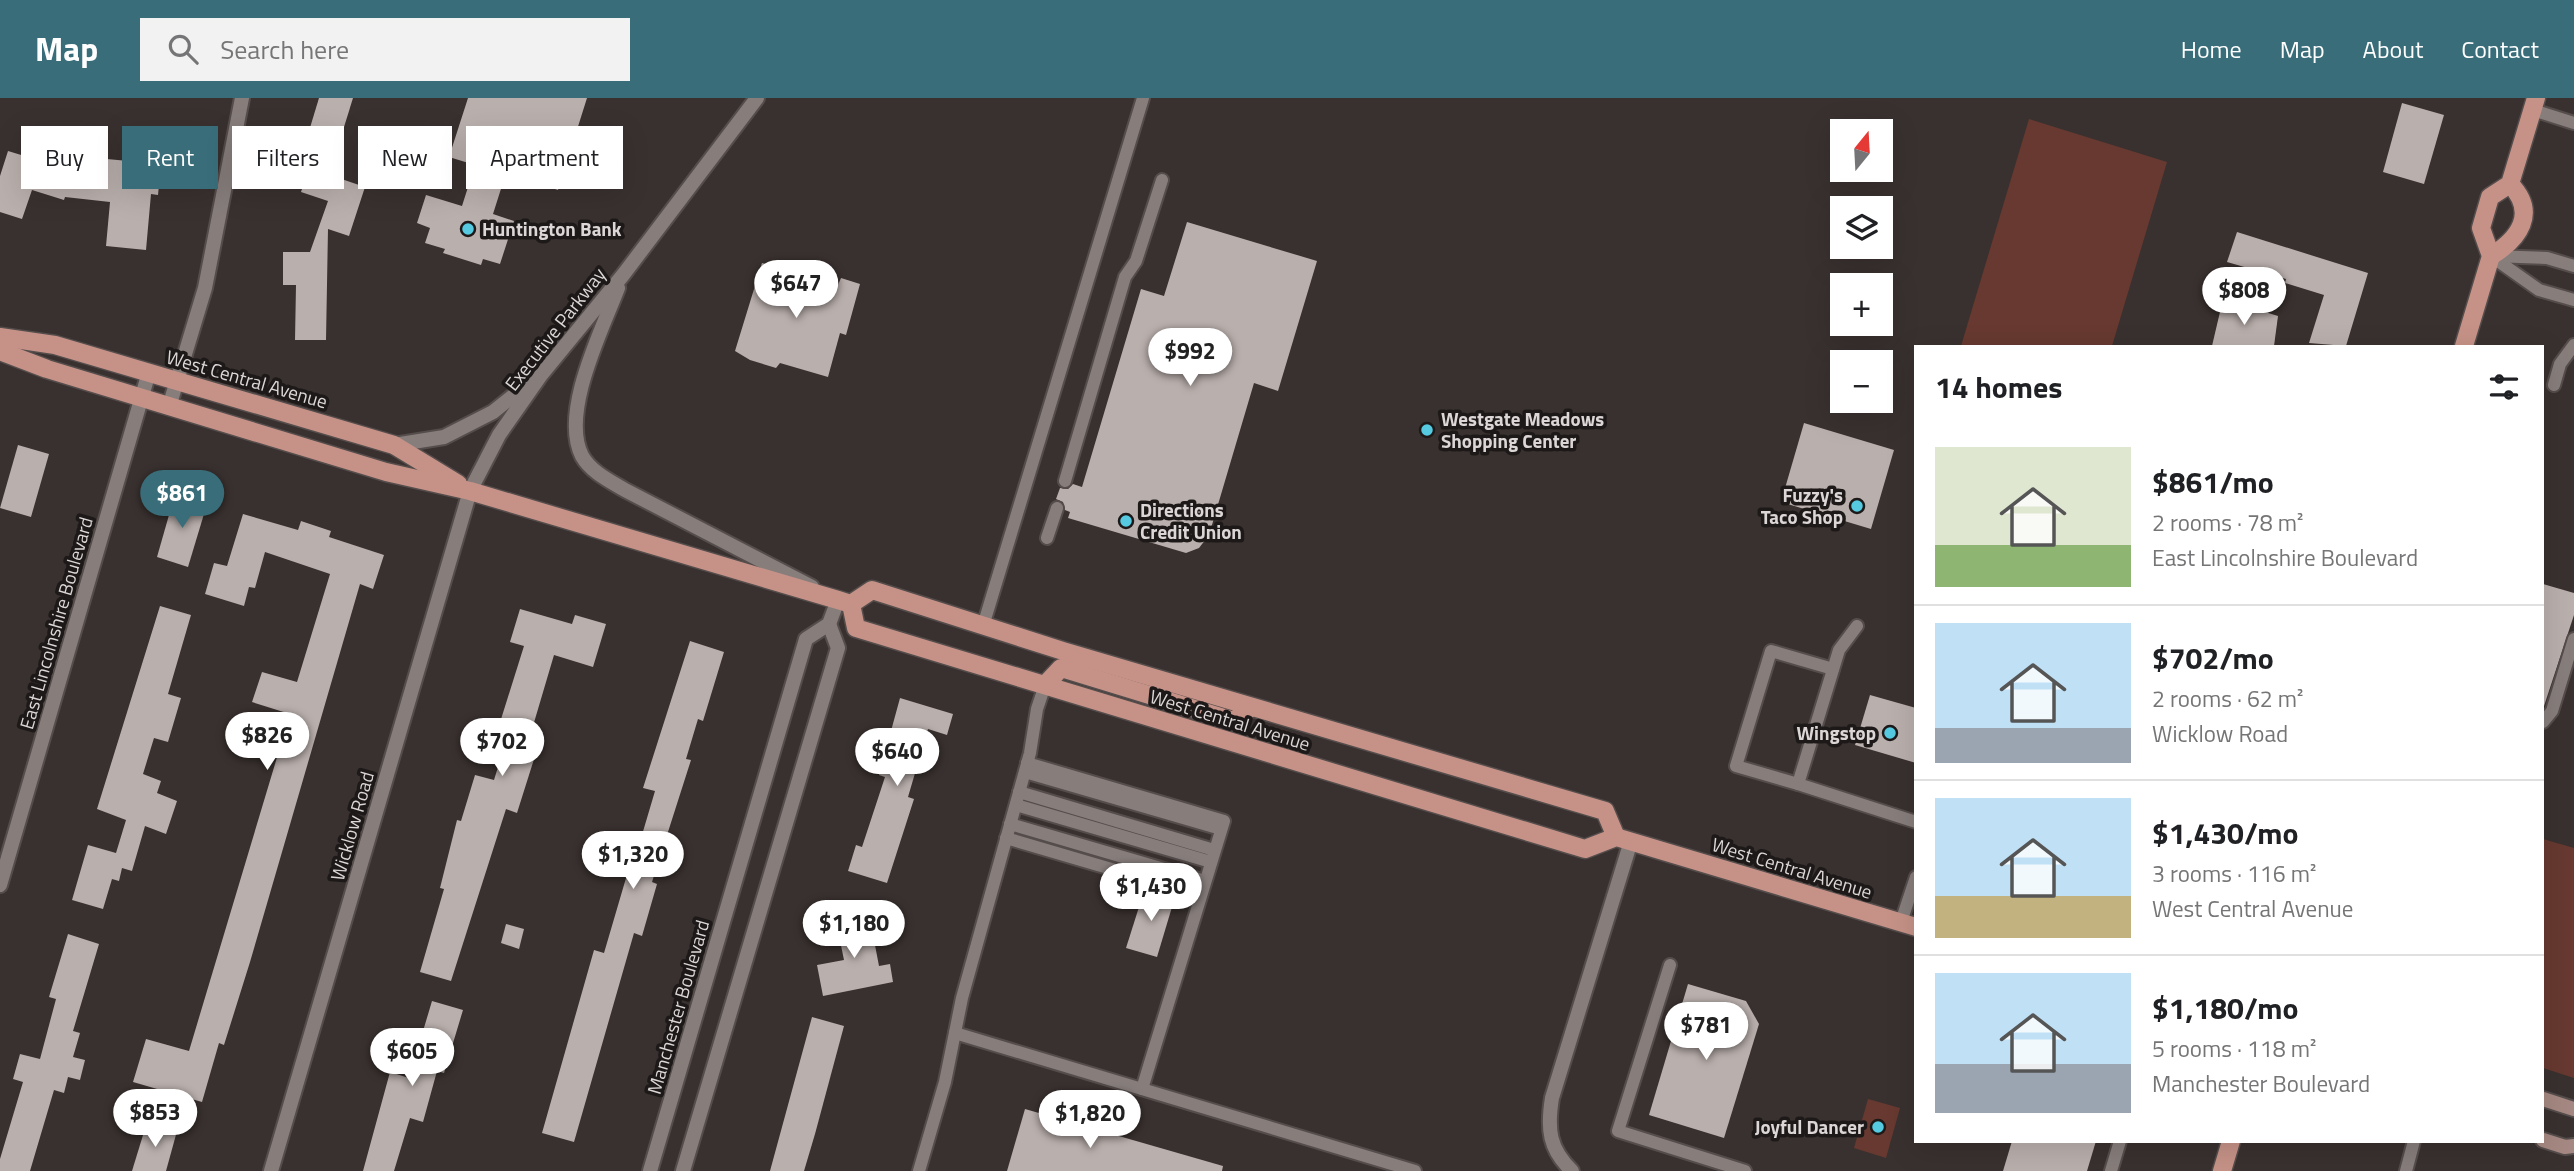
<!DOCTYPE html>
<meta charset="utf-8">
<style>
body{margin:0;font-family:"Titillium Web",sans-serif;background:#f2f2f2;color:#202124;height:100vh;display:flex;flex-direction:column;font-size:26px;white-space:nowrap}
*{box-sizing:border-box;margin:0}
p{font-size:23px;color:#757577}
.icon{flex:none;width:38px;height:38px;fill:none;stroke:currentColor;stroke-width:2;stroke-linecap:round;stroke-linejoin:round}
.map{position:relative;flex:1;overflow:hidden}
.panel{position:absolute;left:1914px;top:247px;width:630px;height:798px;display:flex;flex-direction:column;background:#fff;border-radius:0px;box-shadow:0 7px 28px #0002}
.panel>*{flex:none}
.guide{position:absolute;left:21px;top:28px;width:665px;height:63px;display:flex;gap:14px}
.needle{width:46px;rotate:18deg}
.tools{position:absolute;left:1830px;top:21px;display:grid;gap:14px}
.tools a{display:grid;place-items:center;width:63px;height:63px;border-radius:0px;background:#fff;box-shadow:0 7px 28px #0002;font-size:35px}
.price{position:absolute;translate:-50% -60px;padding:0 16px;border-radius:24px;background:#fff;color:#222;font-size:23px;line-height:46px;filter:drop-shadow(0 2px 4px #0008)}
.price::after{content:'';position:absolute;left:50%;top:42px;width:21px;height:16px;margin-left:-10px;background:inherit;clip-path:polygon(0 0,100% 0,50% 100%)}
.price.active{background:#386d79;color:#fff}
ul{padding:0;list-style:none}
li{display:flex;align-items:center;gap:21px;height:175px;padding:0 21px}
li+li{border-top:2px solid #e0e0e0}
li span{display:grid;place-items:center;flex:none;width:196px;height:140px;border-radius:0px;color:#555}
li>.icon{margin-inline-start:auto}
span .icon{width:84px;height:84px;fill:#fffc;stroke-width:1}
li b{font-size:30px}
h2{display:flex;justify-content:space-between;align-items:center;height:84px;padding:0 21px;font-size:30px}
.chip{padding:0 24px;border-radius:0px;background:#fff;box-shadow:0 7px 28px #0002;font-size:24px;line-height:63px}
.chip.active{background:#386d79;color:#fff}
header{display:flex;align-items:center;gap:42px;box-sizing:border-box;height:98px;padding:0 35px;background:#386d79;color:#fff}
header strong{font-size:33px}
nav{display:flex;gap:38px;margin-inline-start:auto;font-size:24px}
.search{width:490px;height:63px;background:#f2f2f2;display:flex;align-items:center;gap:18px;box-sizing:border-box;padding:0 24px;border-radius:0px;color:#757577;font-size:26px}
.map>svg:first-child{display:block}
.green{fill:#673930}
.building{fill:#b9afac}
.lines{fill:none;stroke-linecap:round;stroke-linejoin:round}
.service-casing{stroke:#554d4c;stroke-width:16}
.minor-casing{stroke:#554d4c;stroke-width:18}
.tertiary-casing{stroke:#554d4c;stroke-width:18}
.secondary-casing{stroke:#554d4c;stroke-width:18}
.primary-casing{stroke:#554d4c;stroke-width:21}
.service{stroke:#877e7c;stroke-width:12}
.minor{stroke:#877e7c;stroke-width:14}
.tertiary{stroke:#877e7c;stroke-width:14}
.secondary{stroke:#a68882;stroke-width:14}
.primary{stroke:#c69287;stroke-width:18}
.poi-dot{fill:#55cae0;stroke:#1d1919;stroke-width:2.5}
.labels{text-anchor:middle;stroke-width:7;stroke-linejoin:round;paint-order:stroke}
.poi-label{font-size:19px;font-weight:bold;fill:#dcd7d6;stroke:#1d1919;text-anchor:start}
.street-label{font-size:19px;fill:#dcd7d6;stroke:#1d1919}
</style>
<header>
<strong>Map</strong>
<div class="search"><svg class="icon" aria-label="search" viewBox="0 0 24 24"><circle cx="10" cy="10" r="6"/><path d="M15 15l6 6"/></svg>Search here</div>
<nav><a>Home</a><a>Map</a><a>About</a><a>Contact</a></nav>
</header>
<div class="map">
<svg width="2574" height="1073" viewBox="0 0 2574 1073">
<rect width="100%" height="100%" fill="#39312f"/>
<g class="green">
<path d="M2029,21l138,43 -55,184h-151z"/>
<path d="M2543,741l31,9v230l-31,-10z"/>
<path d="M1868,1001l32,9 -14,50 -32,-10z"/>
</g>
<g class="building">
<path d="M319,0h34l-13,42 -31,-9z"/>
<path d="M468,0h119l-29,92 -52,-17 -13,41 21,7 -14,43 -17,-5 -2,6 -38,-12 2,-4 -20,-6 5,-15 -13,-5 9,-28 36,11 13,-41 -26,-8z"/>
<path d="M2402,5l42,12 -20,69 -41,-12z"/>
<path d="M8,53l76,23 1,-17 76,7 -3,31 -7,-1 -5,56 -40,-4 4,-44 -45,-5 -1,3 -32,-10 -10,29 -22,-7v-36z"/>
<path d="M309,70l56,19 -16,49 -21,-7 -2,111h-31l1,-55h-13v-33h27l18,-51 -27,-9z"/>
<path d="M1187,124l130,39 -39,130 -24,-8 -45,152 -10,13 -13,5 -118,-35 2,-6 -5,-2 -2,-8 -7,-3 4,-11 8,1 5,-5 9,3 59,-198 23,7z"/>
<path d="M2237,134l131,41 -22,73 -37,-3 15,-48 -39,-12 1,-4 -59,-17z"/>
<path d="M762,165l76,22 3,-7 19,6 -14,51 -6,-2 -12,44 -48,-14 -4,5 -26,-8 -15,-9z"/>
<path d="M2223,201l55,17 -4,30h-62z"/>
<path d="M1804,325l90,27 -23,79 -90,-27z"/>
<path d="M18,347l31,9 -18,63 -31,-9z"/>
<path d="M175,396l32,10 -19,63 -31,-10z"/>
<path d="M243,416l55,16 3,-9 30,10 -2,6 55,18 -11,34 -13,-5 -110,378 -26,83 -5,-2 -17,59 -69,-20 13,-43 43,12 101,-337 -38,-12 10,-30 35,10 33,-108 -65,-22 -10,36 -6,-1 -5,19 -39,-12 9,-31 13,3z"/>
<path d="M2543,486l31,9v22l-30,91z"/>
<path d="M160,508l31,9 -23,79 13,4 -13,44 -14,-4 -11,36 18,7 -4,12 20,8 -11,33 -21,-8 -13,45 -10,-3 -3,13 -7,-2 -9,30 -31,-9 16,-55 28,8 10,-33 -29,-11z"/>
<path d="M520,511l52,15 3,-9 31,9 -13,43 -39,-12 -29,98 10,3 -18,57 -11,-4 -55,172 -31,-9 24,-83 -4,-1 17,-68 4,1 14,-46 19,5 14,-45 -11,-3 27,-86 -14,-4z"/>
<path d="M690,543l34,11 -21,69 -5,-2 -12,40 5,1 -39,122 5,2 -15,52 -8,-3 -60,209 -32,-9 52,-183 10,3 32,-109 3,1 16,-54 -12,-3z"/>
<path d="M1870,597l46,13v55l-61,-18z"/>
<path d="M900,600l53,16 -6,21 -19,-6 -20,68 6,2 -27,84 -39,-12 8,-26 6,2 23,-70 -6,-2z"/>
<path d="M1145,790l30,9 -18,60 -31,-9z"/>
<path d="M869,816l10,52 11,-2 3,18 -70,14 -6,-31 27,-5 -8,-39z"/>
<path d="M506,826l18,5 -5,20 -18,-6z"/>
<path d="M68,836l31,10 -26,87 7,2 -7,24 12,3 -5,20 -12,-3 -4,16 -10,-3 -24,81h-30v-12l23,-77 -10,-3 7,-25 20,5 16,-60 -7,-2z"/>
<path d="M1688,886l58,17 13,23 -35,114 -75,-23z"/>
<path d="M432,903l31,9 -19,63 -7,-2 -14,51 -13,-4 -16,53h-31l27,-99 19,6z"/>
<path d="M812,919l32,9 -29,108 -11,37h-34z"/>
<path d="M1025,1011l198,57 -1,5h-215z"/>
<path d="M147,1024l30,9 -11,40h-34z"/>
<path d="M2012,1043h84l-9,30h-84z"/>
</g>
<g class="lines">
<g class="service-casing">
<g id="service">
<path d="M2533,12l41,13"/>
<path d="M2491,158l48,34 35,10"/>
<path d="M2491,158l56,2 27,8"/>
<path d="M2554,287l6,-21 14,-19"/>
<path d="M1065,383l60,-204 11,-16 26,-81"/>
<path d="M1047,440l10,-30"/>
<path d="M983,528l160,-528"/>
<path d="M1857,528l-18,24 -41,134 118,38"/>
<path d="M2543,624l9,-11 22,-72"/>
<path d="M1027,665l197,58 -82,268"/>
<path d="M1025,674l196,57"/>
<path d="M1798,686l-62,-18 35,-115 62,18"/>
<path d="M1019,694l195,58"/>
<path d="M1016,707l195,57"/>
<path d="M1010,726l195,57"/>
<path d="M1006,740l194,57"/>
<path d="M1901,824l15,-45"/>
<path d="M1670,867l-52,166 127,40"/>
<path d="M955,935l460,138"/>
<path d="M919,1073l26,-89 17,-84 68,-245 7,-44 8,-24"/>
<path d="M2111,1073l9,-30"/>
<path d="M2406,1073l8,-30"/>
</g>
</g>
<g class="minor-casing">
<g id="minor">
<path d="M169,309l36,-119 37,-190"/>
<path d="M0,787l149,-513"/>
<path d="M271,1073l199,-680"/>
<path d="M650,1073l156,-532 23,-15 9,-24"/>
<path d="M683,1073l155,-523 -9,-24"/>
<path d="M1572,1073c-23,-22 -25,-42 -20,-73l79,-257"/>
</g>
</g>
<g class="tertiary-casing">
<g id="tertiary">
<path d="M618,190c-16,42 -58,125 -36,168 9,16 28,25 43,34l187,97"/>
<path d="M394,347l50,-8 49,-25 35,-28"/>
<path d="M470,393l29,-56 42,-60 82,-100 134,-177"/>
</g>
</g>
<g class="secondary-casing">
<g id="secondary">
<path d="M2543,1001l31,10"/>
<path d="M2543,1042l22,7 9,-1"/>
</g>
</g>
<g class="primary-casing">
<g id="primary">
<path d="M2491,158c28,-17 47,-43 19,-72"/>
<path d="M0,239l55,8 339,100 64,39"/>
<path d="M2464,248l27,-90 -10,-28 9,-31 20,-13 26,-86"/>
<path d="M0,253l47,18 339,103 84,19 368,109 13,4 21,-14 191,61 542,160 11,26"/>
<path d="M851,506l5,24 729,221 31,-12 300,90"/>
<path d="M1045,587l16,-17 173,53 17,-14"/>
<path d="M2222,1073l9,-30"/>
</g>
</g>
<use href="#service" class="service"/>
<use href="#minor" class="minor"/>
<use href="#tertiary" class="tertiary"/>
<use href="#secondary" class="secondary"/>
<use href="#primary" class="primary"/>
</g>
<g class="poi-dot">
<circle cx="468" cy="131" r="7"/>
<circle cx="1427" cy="332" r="7"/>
<circle cx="1857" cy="408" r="7"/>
<circle cx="1126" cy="423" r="7"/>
<circle cx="1890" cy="635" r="7"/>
<circle cx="1878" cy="1029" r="7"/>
</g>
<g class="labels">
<g class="poi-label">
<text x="482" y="138">Huntington Bank</text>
<text x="1441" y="328">Westgate Meadows<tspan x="1441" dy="22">Shopping Center</tspan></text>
<text x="1843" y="404" text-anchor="end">Fuzzy's<tspan x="1843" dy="22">Taco Shop</tspan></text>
<text x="1140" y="419">Directions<tspan x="1140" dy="22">Credit Union</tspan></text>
<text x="1876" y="642" text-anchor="end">Wingstop</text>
<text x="1864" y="1036" text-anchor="end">Joyful Dancer</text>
</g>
<g class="street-label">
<text transform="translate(555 231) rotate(-52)" y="7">Executive Parkway</text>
<text transform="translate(247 281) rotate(16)" y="7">West Central Avenue</text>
<text transform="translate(56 525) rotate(-74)" y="7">East Lincolnshire Boulevard</text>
<text transform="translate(1230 622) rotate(17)" y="7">West Central Avenue</text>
<text transform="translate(352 728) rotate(-74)" y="7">Wicklow Road</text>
<text transform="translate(1792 770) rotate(17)" y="7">West Central Avenue</text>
<text transform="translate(678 909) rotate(-74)" y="7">Manchester Boulevard</text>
</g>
</g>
</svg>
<div class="tools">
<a><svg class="needle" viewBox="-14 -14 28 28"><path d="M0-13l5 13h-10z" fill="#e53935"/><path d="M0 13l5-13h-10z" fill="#757577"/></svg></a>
<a><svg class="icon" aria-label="layers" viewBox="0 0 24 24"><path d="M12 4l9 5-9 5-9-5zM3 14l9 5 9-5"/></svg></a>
<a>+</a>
<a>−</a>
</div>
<b class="price" style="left:796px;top:222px">$647</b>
<b class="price" style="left:2244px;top:229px">$808</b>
<b class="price" style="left:1190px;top:290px">$992</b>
<b class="price active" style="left:182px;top:432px">$861</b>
<b class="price" style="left:267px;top:674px">$826</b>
<b class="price" style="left:502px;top:680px">$702</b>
<b class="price" style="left:897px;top:690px">$640</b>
<b class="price" style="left:633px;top:793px">$1,320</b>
<b class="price" style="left:1151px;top:825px">$1,430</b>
<b class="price" style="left:854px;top:862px">$1,180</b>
<b class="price" style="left:1706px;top:964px">$781</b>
<b class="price" style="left:412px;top:990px">$605</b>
<b class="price" style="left:155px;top:1051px">$853</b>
<b class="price" style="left:1090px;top:1052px">$1,820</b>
<div class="guide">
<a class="chip">Buy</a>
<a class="chip active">Rent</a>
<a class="chip">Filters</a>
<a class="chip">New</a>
<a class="chip">Apartment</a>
</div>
<section class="panel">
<h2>14 homes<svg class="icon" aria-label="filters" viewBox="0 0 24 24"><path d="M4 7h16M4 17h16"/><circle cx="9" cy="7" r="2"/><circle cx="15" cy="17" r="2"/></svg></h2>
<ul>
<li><span style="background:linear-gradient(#dfe7d0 70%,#8fb573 0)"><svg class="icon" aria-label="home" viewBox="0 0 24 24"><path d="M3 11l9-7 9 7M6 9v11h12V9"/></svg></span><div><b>$861/mo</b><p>2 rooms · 78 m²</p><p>East Lincolnshire Boulevard</p></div></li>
<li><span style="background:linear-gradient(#bfe0f5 75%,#9aa5b1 0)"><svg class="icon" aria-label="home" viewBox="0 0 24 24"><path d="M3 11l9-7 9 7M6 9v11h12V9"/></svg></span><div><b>$702/mo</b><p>2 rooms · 62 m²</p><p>Wicklow Road</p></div></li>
<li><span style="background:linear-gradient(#bfe0f5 70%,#c2b280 0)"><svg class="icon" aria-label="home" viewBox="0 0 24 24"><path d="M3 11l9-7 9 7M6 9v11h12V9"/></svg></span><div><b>$1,430/mo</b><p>3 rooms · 116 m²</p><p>West Central Avenue</p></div></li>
<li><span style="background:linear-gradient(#bfe0f5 65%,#9aa5b1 0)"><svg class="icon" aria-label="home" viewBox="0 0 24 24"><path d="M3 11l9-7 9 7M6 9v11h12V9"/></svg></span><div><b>$1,180/mo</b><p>5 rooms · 118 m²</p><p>Manchester Boulevard</p></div></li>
</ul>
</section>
</div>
